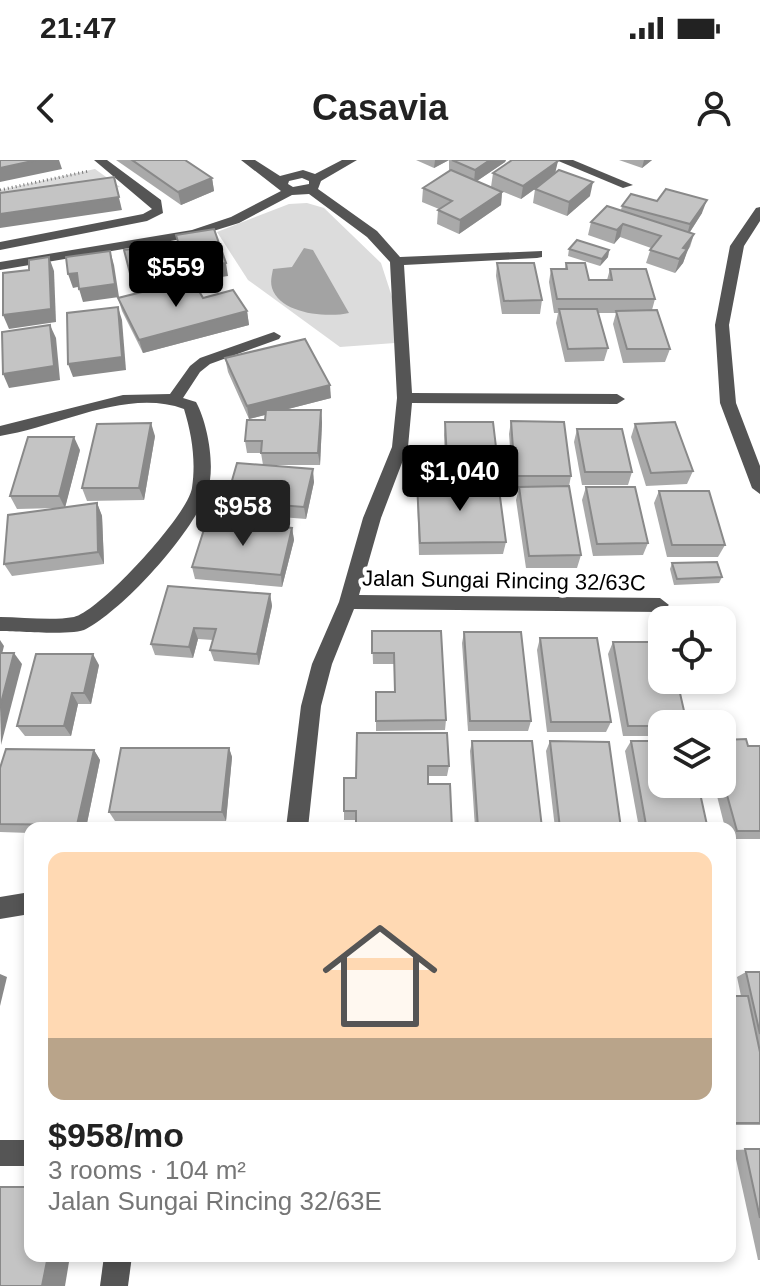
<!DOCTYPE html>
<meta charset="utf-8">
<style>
body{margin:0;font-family:Helvetica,sans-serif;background:#f6f6f6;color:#222;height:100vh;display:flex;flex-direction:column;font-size:30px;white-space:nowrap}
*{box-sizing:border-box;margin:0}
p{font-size:26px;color:#767676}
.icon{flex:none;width:44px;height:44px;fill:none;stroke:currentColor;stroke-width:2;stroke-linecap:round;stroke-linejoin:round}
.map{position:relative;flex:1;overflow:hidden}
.sheet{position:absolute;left:24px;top:662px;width:712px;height:440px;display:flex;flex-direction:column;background:#fff;border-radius:16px;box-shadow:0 4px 12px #0003}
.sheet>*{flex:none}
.tools{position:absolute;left:648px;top:446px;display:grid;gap:16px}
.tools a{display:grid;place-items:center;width:88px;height:88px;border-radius:16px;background:#fff;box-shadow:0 4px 12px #0003;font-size:40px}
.price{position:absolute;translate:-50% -68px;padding:0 18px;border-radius:8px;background:#000;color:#fff;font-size:26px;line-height:52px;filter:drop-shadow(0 2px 4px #0008)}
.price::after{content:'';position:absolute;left:50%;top:48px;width:24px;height:18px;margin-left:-12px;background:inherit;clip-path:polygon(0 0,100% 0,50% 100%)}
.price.active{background:#222;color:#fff}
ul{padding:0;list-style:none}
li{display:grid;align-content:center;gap:16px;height:424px;padding:0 24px}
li+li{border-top:2px solid #e0e0e0}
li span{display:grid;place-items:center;height:248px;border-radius:16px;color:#555}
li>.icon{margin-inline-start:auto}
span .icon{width:144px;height:144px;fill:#fffc;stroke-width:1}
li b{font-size:34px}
.status{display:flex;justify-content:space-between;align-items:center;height:56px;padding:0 40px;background:#fff;direction:ltr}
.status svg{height:22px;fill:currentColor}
header{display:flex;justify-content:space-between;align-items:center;height:104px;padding:0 24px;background:#fff;font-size:36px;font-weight:800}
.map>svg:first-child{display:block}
.green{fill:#dcdcdc}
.water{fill:#a3a3a3}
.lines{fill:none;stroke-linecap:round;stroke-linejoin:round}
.path{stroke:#777;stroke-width:3;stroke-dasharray:1 3;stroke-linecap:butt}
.minor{fill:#555;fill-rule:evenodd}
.wall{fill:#a9a9a9}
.shaded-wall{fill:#898989}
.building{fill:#c4c4c4;stroke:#898989;stroke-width:2}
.labels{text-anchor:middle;stroke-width:8;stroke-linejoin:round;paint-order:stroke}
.street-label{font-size:22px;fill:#000;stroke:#fff}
</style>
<div class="status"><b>21:47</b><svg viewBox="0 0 49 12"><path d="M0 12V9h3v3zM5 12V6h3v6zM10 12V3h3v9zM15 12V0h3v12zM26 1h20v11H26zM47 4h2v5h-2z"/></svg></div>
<header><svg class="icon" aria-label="back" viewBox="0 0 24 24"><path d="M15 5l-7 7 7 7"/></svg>Casavia<svg class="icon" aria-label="person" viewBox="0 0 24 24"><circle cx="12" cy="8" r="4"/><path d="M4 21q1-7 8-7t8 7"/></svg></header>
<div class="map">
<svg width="760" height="1126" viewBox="0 0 760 1126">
<rect width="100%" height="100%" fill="#fff"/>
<g class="green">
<path d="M95,9l25,18 -120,19v-16z"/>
<path d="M307,43l17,5 57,55 13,40 1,40 -55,4 -92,-67 -31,-48 72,-28z"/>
</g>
<path class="water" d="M304,88l9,2 36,63c-22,5 -69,1 -77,-25 -2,-7 0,-13 1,-19l19,-2z"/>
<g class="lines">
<path class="path" d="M0,30l89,-19"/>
<g class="minor">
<path d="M94,0h13l54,40 2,13 -16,8 -147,29v-8l143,-28 9,-5z"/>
<path d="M241,0h14l25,16 23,-6 12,4 27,-14h15l-36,21 -3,8 59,42 23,26 142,-6v6l-5,1 -133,7 8,128 205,1 8,5 -8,5 -205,-1 -4,44 -27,71 -22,77 301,3 9,7 -9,7 -306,-3 -22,55 -11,42 -13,122h-22l15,-122 11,-42 27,-62 24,-84 29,-71 5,-49 -7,-136 -23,-25 -58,-43 -17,1 -53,28 -45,14 -194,33v-8l192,-32 39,-13 50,-26zM302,18l7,3v3l-16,3 -5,-3 1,-3z"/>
<path d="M556,0h17l60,25 -10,3z"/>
<path d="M760,47v14l-16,25 -15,79 7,78 24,63v28l-8,-6 -32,-85 -5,-78 15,-79 26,-38z"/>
<path d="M274,172l7,4 -2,3 -69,25 -10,8 -17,26 13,4c12,22 20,67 11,90 -14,41 -83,117 -121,137 -11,7 -70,2 -86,2v-14c23,0 51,4 74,0 26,-6 114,-102 118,-129 4,-27 0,-53 -8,-79 -58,-21 -125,18 -184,27v-10l123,-31 47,-1 20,-28 10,-8z"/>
<path d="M30,732v22l-30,5v-22z"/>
<rect x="0" y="980" width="30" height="26"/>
<path d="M104,1096h28l-4,30h-28z"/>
</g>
</g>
<g class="wall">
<path d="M116,0h69l27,18 2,13 -33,14z"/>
<path d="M416,0h33l-15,8z"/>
<path d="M449,0h57l-1,2 -28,19 25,11 -1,13 -42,29 -22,-10 1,-14 1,-1 -17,-7 1,-14 26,-16z"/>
<path d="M619,0h33l-10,8z"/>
<path d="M493,13h62l35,23 -23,20 -34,-13 2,-14 10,-7 -24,17 -30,-12z"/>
<path d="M622,46l80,7 -12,19 4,2 -4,13 -3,4 -4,12 -8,10 -29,-10 5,-15 -31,-11 -6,7 -26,-9 3,-13 30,-12z"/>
<path d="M569,89l40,1 -1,7 -8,9 -32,-10z"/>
<path d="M497,103l45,37 -2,14h-38l-6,-38z"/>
<path d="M566,103l23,17h18l3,-11 45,30 -3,11 18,39 -5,13 -42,1 -10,-39 3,-11h-18l10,35 -4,13 -39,1 -9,-39 2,-10h-4l-5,-31 2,-13h14z"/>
<path d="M166,115l3,16 34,7 44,13 2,14 -106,28 -21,-42 -4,-13 18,-5z"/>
<path d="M225,198l106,40 -47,12h37l1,13 -2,42h-55l49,17 -8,37 -38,-3 -2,9 26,3 2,12 -12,47 -87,-8 -3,-12 33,-46 -2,-9 40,-47 -2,-12h-14l-2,-12 20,-21v-5l-16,4 -21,-47z"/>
<path d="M511,261l60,55 -2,10 12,69 -4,13h-51l-10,-68 3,-12h-6l-4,-54z"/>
<path d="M445,262l53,42 -3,13h-12l-1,5 24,60 -3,12 -84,1 -2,-60v-12l19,-1v-23h9l-1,-24z"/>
<path d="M635,264l58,47 -6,13 -41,2 -15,-49z"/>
<path d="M577,269l55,43 -4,13h-46l-8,-43z"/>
<path d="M155,276l-11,64 -57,1 -5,-13z"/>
<path d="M80,290l-15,57 32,-4 5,13 2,48 -92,12 -8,-12 54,-56 -41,1 -7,-13z"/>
<path d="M586,327l62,56 -5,12 -50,1 -11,-56z"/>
<path d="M659,331l66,54 -7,12h-51l-13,-54z"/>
<path d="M672,403l50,14 -3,6 -45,2 -4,-16z"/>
<path d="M270,434l2,12 -13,59 -45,-4 -4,-11 3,-10 -15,-1 -5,19 -38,-3 -4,-11z"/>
<path d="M372,471h69l5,89 -1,10 -69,1v-39h18v-28h-21z"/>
<path d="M464,472l67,89 -3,10h-60l-6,-88z"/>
<path d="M540,478l71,84 -5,10h-59l-10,-82z"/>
<path d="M613,482l49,82v12h-39l-15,-82z"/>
<path d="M99,505l-8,39h-13l-7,32h-46l-8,-10z"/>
<path d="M357,573l92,33 -2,10h-19l-72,44h-12v-9l12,-33z"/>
<path d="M722,580l26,6h12v93h-30v-11h-5l-11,-44h8z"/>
<path d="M472,581l70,87h-67l-5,-77z"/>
<path d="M550,581l71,87h-66l-9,-77z"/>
<path d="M631,581l76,84 -3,3h-65l-14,-77z"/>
<path d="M229,588l3,9 -6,64h-111l-6,-9z"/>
<path d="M94,590l6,10 -14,68h-56v5l-30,-1v-64z"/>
<path d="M746,812h14v153h-30v-129h11l-4,-19z"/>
<path d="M760,989v111h-2l-24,-110z"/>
</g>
<g class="shaded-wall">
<path d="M37,0h22l3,9 -62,13v-14z"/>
<path d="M435,0h14l-15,8z"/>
<path d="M490,0h16l-1,2 -31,21 1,-13z"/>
<path d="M644,0h8l-10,8z"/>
<path d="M558,1l-3,13 -34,25 2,-13z"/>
<path d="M114,17l8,33 -122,18v-14z"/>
<path d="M212,18l2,13 -33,14 -3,-13z"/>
<path d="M593,22l-3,14 -23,20 2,-14z"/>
<path d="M502,32l-1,13 -42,29 1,-14z"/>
<path d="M707,40l-5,13 -16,25 4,-14z"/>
<path d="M623,64l-3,13 -6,7 3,-14z"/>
<path d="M694,74l-11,29 -8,10 8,-25z"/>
<path d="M609,90l-1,7 -8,9 2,-7z"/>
<path d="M110,91l4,14 5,32 -36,5 -4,-13z"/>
<path d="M49,97l5,14 2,51 -47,7 -6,-14z"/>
<path d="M226,103l2,13 -39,6 -3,-13z"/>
<path d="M77,113l5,13 -9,2 -5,-14z"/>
<path d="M166,115l4,14 -34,5 -4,-13z"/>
<path d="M118,147l4,13 4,50 -53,7 -5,-13z"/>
<path d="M247,151l2,14 -106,28 -4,-13z"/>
<path d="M50,165l6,13 4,42 -51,8 -6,-14z"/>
<path d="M330,225l1,13 -82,21 -2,-13z"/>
<path d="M321,250l1,13 -2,42 -2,-12z"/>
<path d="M151,263l4,13 -11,64 -5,-12z"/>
<path d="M74,277l6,13 -15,58 -6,-12z"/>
<path d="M313,309l1,13 -8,37 -2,-12z"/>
<path d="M97,343l5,13 2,48 -6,-12z"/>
<path d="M266,344l2,12 -3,11 -2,-12z"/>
<path d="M292,368l2,12 -12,47 -1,-12z"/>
<path d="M270,434l2,12 -13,59 -2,-11z"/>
<path d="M194,468l4,11 -5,19 -4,-11z"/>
<path d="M0,480l4,6 -4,16z"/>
<path d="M14,493l8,11 -21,81 -1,-38z"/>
<path d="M93,494l6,11 -8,39 -7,-11z"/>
<path d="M72,533l6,11 -7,32 -7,-10z"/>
<path d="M229,588l3,9 -6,64 -4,-9z"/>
<path d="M94,590l6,10 -14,68h-6l-3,-3z"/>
<path d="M0,814l7,3 -7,29z"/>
<path d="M48,1096h22l-5,30h-23z"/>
</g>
<g class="building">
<path d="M0,0h37l-37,8z"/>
<path d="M132,0h53l27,18 -34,14z"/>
<path d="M452,0h38l-15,10z"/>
<path d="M512,0h44l2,1 -35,25 -30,-13z"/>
<path d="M451,10l51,22 -42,28 -22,-10 14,-9 -29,-13z"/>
<path d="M559,10l34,12 -24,20 -34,-13z"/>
<path d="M114,17l5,20 -119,17v-21z"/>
<path d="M666,29l41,11 -17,24 -68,-18 9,-12 26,7z"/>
<path d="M607,46l87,28 -11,14 4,1 -8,10 -29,-9 11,-14 -38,-12 -6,6 -26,-8z"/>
<path d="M214,69l12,34 -40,6 -10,-34z"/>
<path d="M577,80l32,10 -7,9 -33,-10z"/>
<path d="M158,85l8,30 -34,6 -8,-31z"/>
<path d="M110,91l5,33 -36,5 -2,-16 -9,1 -2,-17z"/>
<path d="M49,97l2,52 -48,6v-42l26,-3v-10z"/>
<path d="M497,103h37l8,37 -38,1z"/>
<path d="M566,103h19l4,17h23l-2,-11h36l9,30h-98l-6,-30h16z"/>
<path d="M195,124l8,14 30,-8 14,21 -108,29 -21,-42 48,-12 3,5z"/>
<path d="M118,147l4,50 -54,7 -1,-51z"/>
<path d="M559,149h38l11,39 -40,1z"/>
<path d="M657,150l13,39h-43l-11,-38z"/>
<path d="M50,165l4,41 -51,8 -1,-42z"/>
<path d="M305,179l25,46 -83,21 -22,-48z"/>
<path d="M266,250h55l-3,43h-57l1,-12h-17l2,-21h18z"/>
<path d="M511,261l53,1 7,54h-56z"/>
<path d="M445,262h48l5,42h-15l1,9h-47l-1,-14h11z"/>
<path d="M675,262l18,49 -42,2 -16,-49z"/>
<path d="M151,263l-12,65h-57l15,-64z"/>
<path d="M577,269h45l10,43h-47z"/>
<path d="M28,277h46l-15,59h-49z"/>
<path d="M237,303l76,6 -9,38 -38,-3 -3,11 -40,-3z"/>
<path d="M498,322l8,60 -86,1 -3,-60z"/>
<path d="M569,326l12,69 -52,1 -10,-69z"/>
<path d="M586,327h49l13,56 -51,1z"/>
<path d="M659,331h50l16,54h-53z"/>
<path d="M97,343l1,49 -94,12 4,-49z"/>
<path d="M207,360l85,8 -11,47 -89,-8z"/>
<path d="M717,402l5,15 -45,2 -5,-16z"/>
<path d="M168,426l102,8 -13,60 -47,-4 6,-21 -22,-1 -5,19 -38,-3z"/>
<path d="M372,471h69l5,89 -70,1v-29h19l-1,-39h-22z"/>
<path d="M464,472h57l10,89h-61z"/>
<path d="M540,478h57l14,84h-60z"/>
<path d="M613,482h49v38h15l10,44h-25v2h-34z"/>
<path d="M0,493h14l-14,54z"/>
<path d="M36,494h57l-9,39h-12l-8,33h-47z"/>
<path d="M357,573h90l2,33h-21v18h22l2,44h-96v-17h-12v-33h12z"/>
<path d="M746,579l2,7h12v85h-23l-15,-54v-37z"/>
<path d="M472,581h60l10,87h-64z"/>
<path d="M550,581l59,1 12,86h-61z"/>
<path d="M631,581h31v43h36l9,41h-61z"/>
<path d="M121,588h108l-7,64h-113z"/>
<path d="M6,589l88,1 -17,75 -77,-1v-56z"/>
<path d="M746,812h14v62z"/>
<path d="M730,836h18l12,56v71h-30z"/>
<path d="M745,989h15v69z"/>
<path d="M0,1027h30v69h18l-6,30h-42z"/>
</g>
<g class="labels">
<g class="street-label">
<text transform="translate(504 420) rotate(1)" y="8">Jalan Sungai Rincing 32/63C</text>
</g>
</g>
</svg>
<div class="tools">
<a><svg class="icon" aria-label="locate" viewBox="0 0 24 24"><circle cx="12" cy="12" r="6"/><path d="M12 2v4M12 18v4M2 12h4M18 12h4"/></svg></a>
<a><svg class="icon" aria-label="layers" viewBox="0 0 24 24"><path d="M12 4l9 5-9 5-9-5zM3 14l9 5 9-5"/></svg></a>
</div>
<b class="price" style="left:176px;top:149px">$559</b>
<b class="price" style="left:460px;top:353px">$1,040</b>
<b class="price active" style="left:243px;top:388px">$958</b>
<section class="sheet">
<ul>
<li><span style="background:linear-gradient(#ffd9b3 75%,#b9a48a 0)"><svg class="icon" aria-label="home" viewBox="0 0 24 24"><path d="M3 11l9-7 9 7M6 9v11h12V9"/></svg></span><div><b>$958/mo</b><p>3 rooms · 104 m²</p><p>Jalan Sungai Rincing 32/63E</p></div></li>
</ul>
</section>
</div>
